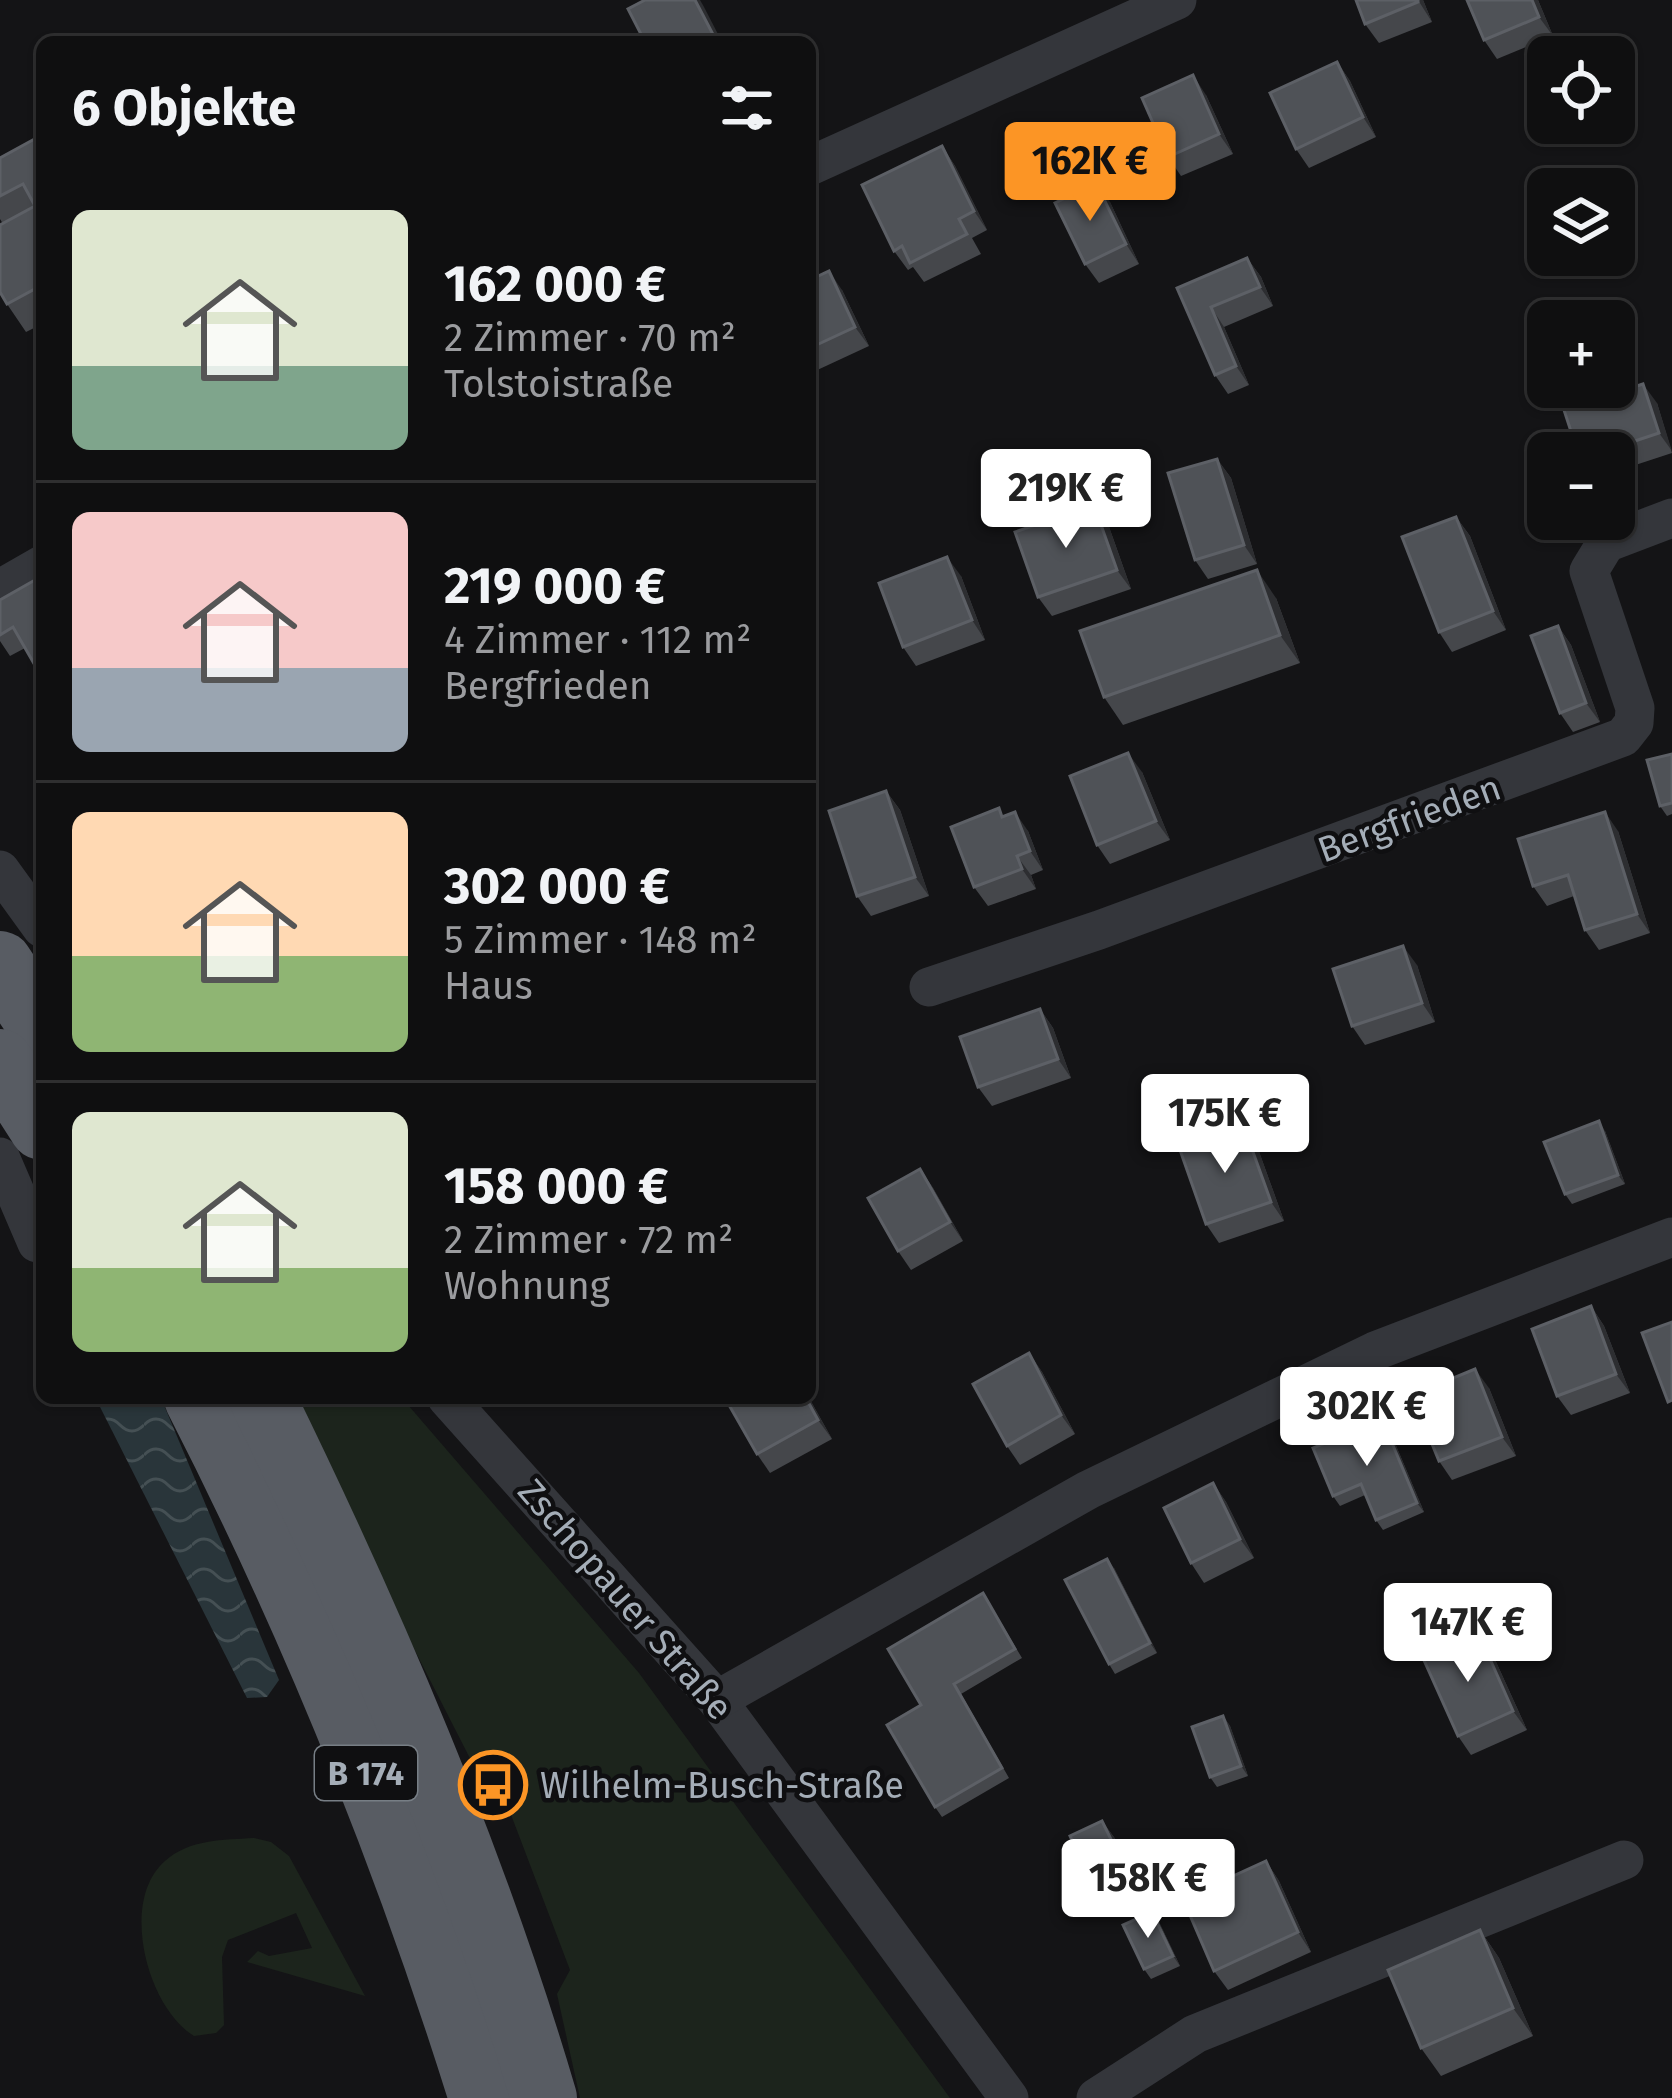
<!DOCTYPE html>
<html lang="de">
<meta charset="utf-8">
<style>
body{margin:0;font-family:"Fira Sans",sans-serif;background:#1d1d1e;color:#f1f3f6;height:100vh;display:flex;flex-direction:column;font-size:45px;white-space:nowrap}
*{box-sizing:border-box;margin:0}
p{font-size:39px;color:#9b9c9f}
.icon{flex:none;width:66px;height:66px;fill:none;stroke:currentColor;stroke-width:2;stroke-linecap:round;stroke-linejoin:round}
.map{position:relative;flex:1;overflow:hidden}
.drawer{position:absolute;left:36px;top:36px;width:780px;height:1368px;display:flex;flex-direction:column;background:#0f0f10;border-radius:18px;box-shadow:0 3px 9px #0004,0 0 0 3px #2f2f30}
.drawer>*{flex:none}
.fabs{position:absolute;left:1527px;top:36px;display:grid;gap:24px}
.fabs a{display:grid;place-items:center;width:108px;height:108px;border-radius:18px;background:#0f0f10;box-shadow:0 3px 9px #0004,0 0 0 3px #2f2f30;font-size:60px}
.price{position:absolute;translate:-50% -102px;padding:0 27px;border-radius:12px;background:#fff;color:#222;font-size:39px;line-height:78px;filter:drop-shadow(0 3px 6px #0008)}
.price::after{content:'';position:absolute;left:50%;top:72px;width:36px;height:27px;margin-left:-18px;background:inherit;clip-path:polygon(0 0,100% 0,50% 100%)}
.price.active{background:#fc9525;color:#111}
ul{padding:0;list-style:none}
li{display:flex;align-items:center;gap:36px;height:300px;padding:0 36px}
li+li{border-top:3px solid #2f2f30}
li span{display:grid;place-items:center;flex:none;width:336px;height:240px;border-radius:18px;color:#555}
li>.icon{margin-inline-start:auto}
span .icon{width:144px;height:144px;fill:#fffc;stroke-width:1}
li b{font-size:51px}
h2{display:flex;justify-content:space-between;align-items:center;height:144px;padding:0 36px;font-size:51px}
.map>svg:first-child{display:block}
.green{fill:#1c241c}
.water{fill:url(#water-waves)}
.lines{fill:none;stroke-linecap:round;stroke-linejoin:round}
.minor{stroke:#34363b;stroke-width:39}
.trunk{stroke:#585c63;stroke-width:66}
.wall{fill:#45474b}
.shaded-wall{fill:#2d2e31}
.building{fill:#4f5257;stroke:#5d6066;stroke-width:3}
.labels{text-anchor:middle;stroke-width:9;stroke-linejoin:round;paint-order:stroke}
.shield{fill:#0f0f11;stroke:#777e85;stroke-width:3}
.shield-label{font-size:33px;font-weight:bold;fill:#a4adb7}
.street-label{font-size:36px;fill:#a4adb7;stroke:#0f0f11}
.poi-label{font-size:36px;fill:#a4adb7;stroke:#0f0f11;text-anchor:start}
</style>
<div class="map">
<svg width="1672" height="2098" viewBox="0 0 1672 2098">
<defs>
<pattern id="water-waves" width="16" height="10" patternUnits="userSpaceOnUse" patternTransform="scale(3)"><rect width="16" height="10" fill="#29353a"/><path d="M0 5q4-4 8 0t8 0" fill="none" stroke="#455054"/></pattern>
</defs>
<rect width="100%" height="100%" fill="#141416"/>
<g class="green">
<path d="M286,1398h116l237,275 311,425h-370l-23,-104 13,-24 -76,-200 -15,6z"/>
<path d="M254,1838l17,4 18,14 76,140 -118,-34 11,-11 11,5 43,-8 -16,-35 -68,27 -6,17 2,68 -8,8 -22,3c-47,-29 -75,-135 -29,-175 24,-22 59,-21 89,-23z"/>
</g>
<path class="water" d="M161,1398l118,282 -12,17 -20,1 -151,-299z"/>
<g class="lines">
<g class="minor">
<path d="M810,166l367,-166"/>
<path d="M0,589l42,-24"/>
<path d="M0,870l42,58"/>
<path d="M929,987l170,-57 524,-193 11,-14 1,-15 -46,-137 17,-28 66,-25"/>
<path d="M0,1157l37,86"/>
<path d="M447,1398l270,302 292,398"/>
<path d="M717,1700l371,-210 287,-139 297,-114"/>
<path d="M1096,2098l99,-64 429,-174"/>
</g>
<g class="trunk">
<path d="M0,964l42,63"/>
<path d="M0,1062l42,65"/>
<path d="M197,1398c115,224 210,459 285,700"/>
<path d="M262,1398c111,227 210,457 282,700"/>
</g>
</g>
<g class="wall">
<path d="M1423,0l9,22 -53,21 -14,-19z"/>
<path d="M1538,0l15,36 -56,23 -13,-19z"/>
<path d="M1337,62l13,19 26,56 -67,31 -13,-19z"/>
<path d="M1206,95l27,59 -52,22 -13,-19z"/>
<path d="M42,140v184l-16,8 -19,-28 -4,-80 -3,-5v-61z"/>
<path d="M942,146l13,20 32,64 -15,8 9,16 -57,28 -11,-15 -5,3 -14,-19z"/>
<path d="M1110,202l29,62 -40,19 -14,-19z"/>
<path d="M1247,258l14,19 12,29 -49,21 25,58 -21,9 -13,-19 -38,-87z"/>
<path d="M810,280l32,10 27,56 -56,26 -3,-4z"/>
<path d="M1657,403l15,50 -58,19v-19h-36z"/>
<path d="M1217,459l14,19 26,86 -49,15 -13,-19z"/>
<path d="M1094,505l14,19 23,65 -79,27 -14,-19z"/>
<path d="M1456,517l14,19 36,94 -54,22 -13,-20z"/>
<path d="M42,576v101l-17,-29 -15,8 -10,-15v-41z"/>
<path d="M961,576l24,64 -69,26 -13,-19z"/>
<path d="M1276,598l24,65 -177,62 -19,-28z"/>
<path d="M1558,626l13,19 29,77 -27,10 -13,-19z"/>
<path d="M1672,754v60l-5,2 -7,-10z"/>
<path d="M1142,772l28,68 -60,24 -13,-19z"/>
<path d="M886,791l14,19 29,86 -58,20 -14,-20z"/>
<path d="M1005,816l23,15 15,39 -12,5 5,14 -48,17 -14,-19z"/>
<path d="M1618,831l32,102 -51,17 -14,-20 -11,-34 -27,10 -14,-20z"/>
<path d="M1417,965l18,57 -70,23 -13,-19z"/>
<path d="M1040,1009l13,19 18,50 -79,28 -14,-19z"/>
<path d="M1244,1127l13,19 27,75 -65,22 -13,-19z"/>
<path d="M1605,1131l20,53 -53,20 -7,-10z"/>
<path d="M920,1169l13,19 30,53 -52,29 -13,-19z"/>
<path d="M1591,1306l13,20 26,67 -59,22 -14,-19z"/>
<path d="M1029,1353l13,19 33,62 -55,31 -13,-19z"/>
<path d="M1489,1388l27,68 -64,24 -13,-19z"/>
<path d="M725,1398h84l23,41 -62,34 -13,-19z"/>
<path d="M1382,1419l7,10 35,83 -41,18 -7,-10 -11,-25 -25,11 -7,-10z"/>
<path d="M1213,1483l13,19 28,56 -50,25 -13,-20z"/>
<path d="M1114,1568l43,85 -42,21 -6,-10z"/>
<path d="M983,1593l39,65 -61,36 48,84 -67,39 -7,-10 -14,-102z"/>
<path d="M1492,1653l35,77 -56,25 -13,-19z"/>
<path d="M1223,1716l7,10 18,50 -31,11 -7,-10z"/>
<path d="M1102,1821l14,19 24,51 -33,16 -13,-19z"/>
<path d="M1266,1861l13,20 32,71 -83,38 -14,-19z"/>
<path d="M1159,1922l21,44 -29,13 -7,-10z"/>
<path d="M1480,1930l19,28 34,78 -92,40 -20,-28z"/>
</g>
<g class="shaded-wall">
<path d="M695,0h5l4,7 18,35h-5z"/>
<path d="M1418,0h5l9,22z"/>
<path d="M1532,0h6l15,36 -14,-19z"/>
<path d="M1337,62l13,19 26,56 -13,-20z"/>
<path d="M1193,75l13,20 27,59 -14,-20z"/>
<path d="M942,146l13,20 32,64 -13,-19z"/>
<path d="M1096,183l14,19 29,62 -13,-20z"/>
<path d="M1247,258l14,19 12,29 -13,-19z"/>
<path d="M829,271l13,19 27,56 -14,-19z"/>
<path d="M1211,307l13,20 25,58 -13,-19z"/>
<path d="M1643,384l14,19 15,48 -13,-18z"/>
<path d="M1217,459l14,19 26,86 -13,-19z"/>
<path d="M1094,505l14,19 23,65 -14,-19z"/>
<path d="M1456,517l14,19 36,94 -13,-19z"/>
<path d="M947,557l14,19 24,64 -13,-20z"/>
<path d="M1257,570l19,28 24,65 -20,-28z"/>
<path d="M1558,626l13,19 29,77 -14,-19z"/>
<path d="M1128,753l14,19 28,68 -14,-19z"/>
<path d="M886,791l14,19 29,86 -14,-19z"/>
<path d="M1015,812l13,19 15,39 -13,-19z"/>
<path d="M1605,812l13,19 32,102 -13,-19z"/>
<path d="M1017,856l14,19 5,14 -14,-20z"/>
<path d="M1403,946l14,19 18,57 -13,-19z"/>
<path d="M1040,1009l13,19 18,50 -13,-19z"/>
<path d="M1599,1121l6,10 20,53 -7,-9z"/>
<path d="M1244,1127l13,19 27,75 -13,-19z"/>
<path d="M920,1169l13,19 30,53 -13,-19z"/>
<path d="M1591,1306l13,20 26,67 -14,-19z"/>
<path d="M1029,1353l13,19 33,62 -14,-19z"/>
<path d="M1475,1369l14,19 27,68 -14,-19z"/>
<path d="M806,1398h3l23,41 -14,-19z"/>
<path d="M1382,1419l7,10 35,83 -7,-9z"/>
<path d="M1213,1483l13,19 28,56 -14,-19z"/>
<path d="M1107,1559l7,9 43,85 -7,-10z"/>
<path d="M1479,1634l13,19 35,77 -14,-19z"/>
<path d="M1223,1716l7,10 18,50 -7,-10z"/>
<path d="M1102,1821l14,19 24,51 -13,-19z"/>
<path d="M1266,1861l13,20 32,71 -13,-20z"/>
<path d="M1152,1912l7,10 21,44 -7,-10z"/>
<path d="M1480,1930l19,28 34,78 -20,-28z"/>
</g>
<g class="building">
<path d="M645,0h50l22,42h-72l-17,-33z"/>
<path d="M1356,0h62v2l-53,22z"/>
<path d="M1467,0h65l7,17 -55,23z"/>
<path d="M1337,62l26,55 -67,32 -26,-56z"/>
<path d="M1193,75l26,59 -51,23 -26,-59z"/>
<path d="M40,136l2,4v145l-35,19 -7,-12v-67l35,-19 -12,-22 -23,12v-38z"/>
<path d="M942,146l32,65 -15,8 8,15 -57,29 -8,-17 -8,5 -32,-66z"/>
<path d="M1096,183l30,61 -41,20 -30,-61z"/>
<path d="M1247,258l13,29 -49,20 25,59 -21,9 -38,-87z"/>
<path d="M829,271l26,56 -45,21v-68z"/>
<path d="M1643,384l16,49 -60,20h-21l-14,-43z"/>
<path d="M1217,459l27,86 -49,15 -27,-87z"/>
<path d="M1094,505l23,65 -79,27 -23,-65z"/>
<path d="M1456,517l37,94 -54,21 -37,-95z"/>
<path d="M947,557l25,63 -69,27 -24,-64z"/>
<path d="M1257,570l23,65 -176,62 -24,-66z"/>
<path d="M42,576v96l-2,2 -27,-47 -13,8v-35z"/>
<path d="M1558,626l28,77 -26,10 -29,-77z"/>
<path d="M1128,753l28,68 -59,24 -27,-69z"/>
<path d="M1672,754v49l-12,3 -13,-46z"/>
<path d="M886,791l29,86 -58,19 -28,-85z"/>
<path d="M999,808l3,9 13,-5 15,39 -13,5 5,13 -48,18 -23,-60z"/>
<path d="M1605,812l32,102 -52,16 -17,-55 -35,11 -15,-47z"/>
<path d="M1403,946l19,57 -70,23 -19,-57z"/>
<path d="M1040,1009l18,50 -80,28 -18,-50z"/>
<path d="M1599,1121l19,54 -53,19 -21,-52z"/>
<path d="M1244,1127l27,75 -65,22 -26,-74z"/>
<path d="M920,1169l30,53 -52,29 -30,-53z"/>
<path d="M1591,1306l25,68 -59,22 -25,-67z"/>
<path d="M1672,1322v78l-4,2 -26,-69z"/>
<path d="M1029,1353l32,62 -54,31 -34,-62z"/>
<path d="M1475,1369l27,68 -63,24 -27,-66z"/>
<path d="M725,1398h81l12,22 -61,34z"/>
<path d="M1382,1419l35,84 -41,17 -15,-36 -28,12 -20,-48z"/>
<path d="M1213,1483l27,56 -49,24 -27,-55z"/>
<path d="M1107,1559l43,84 -41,21 -44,-84z"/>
<path d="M983,1593l32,56 -61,35 48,84 -67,39 -48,-82 34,-20 -33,-56z"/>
<path d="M1479,1634l34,77 -55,25 -35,-78z"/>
<path d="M1223,1716l18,50 -31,11 -18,-50z"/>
<path d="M1102,1821l25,51 -33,16 -24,-52z"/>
<path d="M1266,1861l32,71 -84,39 -31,-72z"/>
<path d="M1152,1912l21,44 -29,13 -21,-44z"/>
<path d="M1480,1930l33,78 -92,40 -33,-78z"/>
</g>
<defs>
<g id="bus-ring" transform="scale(3.45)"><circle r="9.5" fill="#0f0f11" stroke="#fc9525" stroke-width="1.5"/><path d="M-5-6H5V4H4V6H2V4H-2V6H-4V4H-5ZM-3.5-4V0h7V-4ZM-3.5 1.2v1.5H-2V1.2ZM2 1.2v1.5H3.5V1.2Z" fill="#fc9525"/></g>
</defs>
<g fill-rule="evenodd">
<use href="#bus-ring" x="493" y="1785"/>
</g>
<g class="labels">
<rect class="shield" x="315" y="1746" width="102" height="54" rx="9"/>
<g class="shield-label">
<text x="366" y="1785">B 174</text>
</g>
<g class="street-label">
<text transform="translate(1409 818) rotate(-20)" y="13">Bergfrieden</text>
<text transform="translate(626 1599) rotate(49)" y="13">Zschopauer Straße</text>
</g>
<g class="poi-label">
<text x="540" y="1798">Wilhelm-Busch-Straße</text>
</g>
</g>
</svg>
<div class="fabs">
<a><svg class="icon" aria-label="locate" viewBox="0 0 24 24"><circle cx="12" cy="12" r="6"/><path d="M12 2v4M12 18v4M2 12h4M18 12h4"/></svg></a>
<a><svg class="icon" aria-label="layers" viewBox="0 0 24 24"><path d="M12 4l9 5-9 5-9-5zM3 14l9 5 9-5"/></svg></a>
<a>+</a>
<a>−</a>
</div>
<b class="price active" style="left:1090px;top:224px">162K €</b>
<b class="price" style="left:1066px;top:551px">219K €</b>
<b class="price" style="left:1225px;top:1176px">175K €</b>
<b class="price" style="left:1367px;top:1469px">302K €</b>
<b class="price" style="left:1468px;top:1685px">147K €</b>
<b class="price" style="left:1148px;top:1941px">158K €</b>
<section class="drawer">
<h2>6 Objekte<svg class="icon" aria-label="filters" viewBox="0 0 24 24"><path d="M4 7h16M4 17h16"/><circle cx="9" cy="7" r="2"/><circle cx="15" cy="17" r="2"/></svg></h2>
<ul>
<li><span style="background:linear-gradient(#dfe7d0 65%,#7fa58c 0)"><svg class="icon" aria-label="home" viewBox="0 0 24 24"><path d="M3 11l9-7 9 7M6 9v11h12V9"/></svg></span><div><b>162 000 €</b><p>2 Zimmer · 70 m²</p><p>Tolstoistraße</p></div></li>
<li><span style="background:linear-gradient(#f6c9c9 65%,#9aa5b1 0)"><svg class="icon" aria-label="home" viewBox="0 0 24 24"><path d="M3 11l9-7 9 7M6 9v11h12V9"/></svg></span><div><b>219 000 €</b><p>4 Zimmer · 112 m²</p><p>Bergfrieden</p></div></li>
<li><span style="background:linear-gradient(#ffd9b3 60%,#8fb573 0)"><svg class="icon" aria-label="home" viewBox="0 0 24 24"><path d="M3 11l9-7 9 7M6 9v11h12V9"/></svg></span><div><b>302 000 €</b><p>5 Zimmer · 148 m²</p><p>Haus</p></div></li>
<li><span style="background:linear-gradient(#dfe7d0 65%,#8fb573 0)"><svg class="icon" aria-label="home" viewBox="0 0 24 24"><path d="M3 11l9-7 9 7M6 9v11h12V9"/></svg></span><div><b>158 000 €</b><p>2 Zimmer · 72 m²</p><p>Wohnung</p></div></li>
</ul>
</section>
</div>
